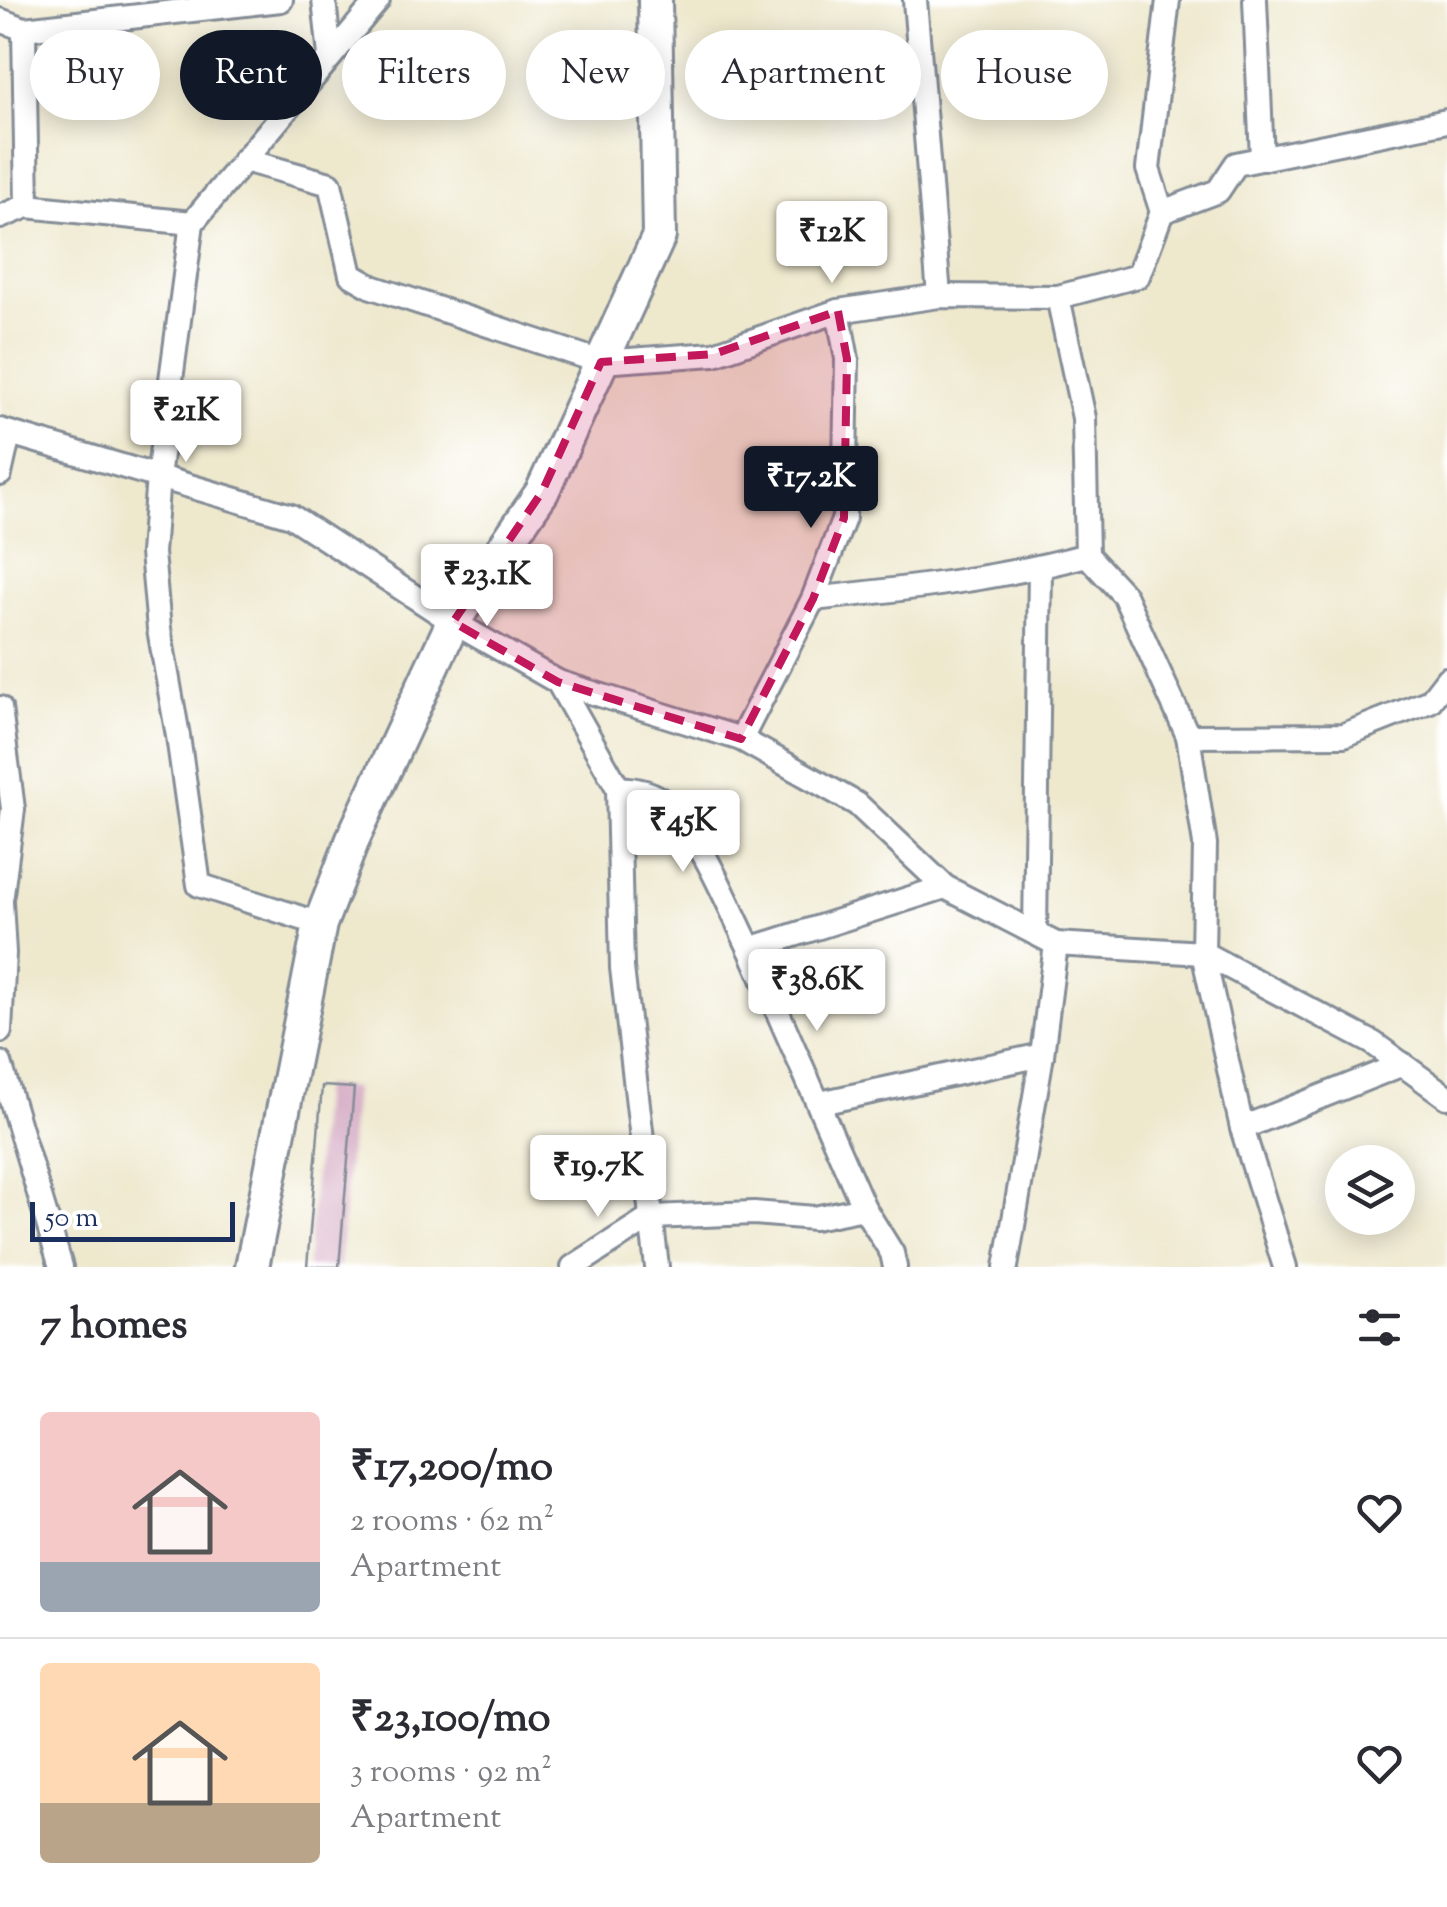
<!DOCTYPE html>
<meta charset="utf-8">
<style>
body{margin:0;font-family:"Sorts Mill Goudy",serif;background:#f7f7f7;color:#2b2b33;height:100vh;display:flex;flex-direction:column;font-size:38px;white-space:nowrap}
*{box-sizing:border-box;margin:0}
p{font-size:32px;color:#7c7c81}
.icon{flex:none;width:55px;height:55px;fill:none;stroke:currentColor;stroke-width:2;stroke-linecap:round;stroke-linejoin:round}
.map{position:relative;height:1267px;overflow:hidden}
.drawer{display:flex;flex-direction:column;background:#fff;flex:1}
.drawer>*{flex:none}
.top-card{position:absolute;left:30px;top:30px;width:1388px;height:90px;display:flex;gap:20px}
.buttons{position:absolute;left:1325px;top:1145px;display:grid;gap:20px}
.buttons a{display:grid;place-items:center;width:90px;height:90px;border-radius:50%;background:#fff;box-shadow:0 5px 25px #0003;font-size:50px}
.scale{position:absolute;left:30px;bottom:25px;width:205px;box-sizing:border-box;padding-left:10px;border:5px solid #1b2f5e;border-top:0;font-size:28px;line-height:35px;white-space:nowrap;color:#1b2f5e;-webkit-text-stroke:8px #fff;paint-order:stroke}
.price{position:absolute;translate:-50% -85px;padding:0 22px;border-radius:10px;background:#fff;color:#222;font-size:32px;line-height:65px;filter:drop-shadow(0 2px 5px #0008)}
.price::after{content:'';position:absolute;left:50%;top:60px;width:30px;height:22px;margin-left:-15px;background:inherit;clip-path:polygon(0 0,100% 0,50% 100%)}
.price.on{background:#111827;color:#fff}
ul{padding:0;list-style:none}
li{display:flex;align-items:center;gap:30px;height:250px;padding:0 40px}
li+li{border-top:2px solid #e1e1e2}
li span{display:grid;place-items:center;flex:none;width:280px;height:200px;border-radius:10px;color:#555}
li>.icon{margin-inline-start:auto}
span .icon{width:120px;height:120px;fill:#fffc;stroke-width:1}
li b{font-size:42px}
h2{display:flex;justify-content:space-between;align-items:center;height:120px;padding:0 40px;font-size:42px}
.chip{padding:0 35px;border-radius:45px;background:#fff;box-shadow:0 5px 25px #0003;font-size:35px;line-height:90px}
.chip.on{background:#111827;color:#fff}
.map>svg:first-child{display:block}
.building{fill:#d2a4bf}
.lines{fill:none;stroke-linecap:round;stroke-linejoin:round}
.street-casing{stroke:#848c96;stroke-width:28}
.secondary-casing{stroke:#848c96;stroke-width:38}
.street{stroke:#fff;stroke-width:22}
.secondary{stroke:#fff;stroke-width:32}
.marked{fill:#c2185b;fill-opacity:0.2;stroke:#c2185b;stroke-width:8;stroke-dasharray:20 12;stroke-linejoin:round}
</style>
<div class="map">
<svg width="1447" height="1267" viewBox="0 0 1447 1267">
<rect width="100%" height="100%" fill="#fff"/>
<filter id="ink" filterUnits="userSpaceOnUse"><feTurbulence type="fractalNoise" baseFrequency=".01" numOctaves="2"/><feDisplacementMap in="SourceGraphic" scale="20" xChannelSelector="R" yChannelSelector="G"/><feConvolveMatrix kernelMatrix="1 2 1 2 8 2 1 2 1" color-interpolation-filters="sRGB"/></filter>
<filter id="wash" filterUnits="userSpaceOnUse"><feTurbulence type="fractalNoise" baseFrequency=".0048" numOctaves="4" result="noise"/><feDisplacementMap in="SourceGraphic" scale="40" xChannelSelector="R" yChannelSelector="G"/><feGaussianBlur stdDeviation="2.25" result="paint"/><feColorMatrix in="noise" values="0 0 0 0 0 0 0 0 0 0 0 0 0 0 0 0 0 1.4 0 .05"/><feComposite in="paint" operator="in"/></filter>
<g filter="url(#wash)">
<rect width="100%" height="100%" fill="#eee8cd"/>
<g id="blocks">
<path class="building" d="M322,1086l32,2 -15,179h-32z"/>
</g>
</g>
<g filter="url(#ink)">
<use href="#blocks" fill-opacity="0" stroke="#848c96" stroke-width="2.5"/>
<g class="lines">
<g class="street-casing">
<g id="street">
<path d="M324,0l6,56"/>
<path d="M915,0l24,296"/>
<path d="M1255,0l7,159"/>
<path d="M0,20l24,9 257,-29"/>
<path d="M24,29l3,177"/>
<path d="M244,160l86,24 21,91 21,12 229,75 113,-8 124,-43 101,-15 119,1 80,-21 24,-64 56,-21 18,-27 211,-43"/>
<path d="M1162,212l-14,-43 20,-169"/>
<path d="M0,217l27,-11 165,17"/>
<path d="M1058,297l26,121 3,137 37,40 64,141 17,108 -2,109 39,175 43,139"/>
<path d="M0,430l291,86 162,106 105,60 60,106 4,180 35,299"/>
<path d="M0,474l9,-40"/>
<path d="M813,599c93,-10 185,-20 274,-44"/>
<path d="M558,682l183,57 116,65 88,83 111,57 147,9 170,90 74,54"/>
<path d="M0,708l13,101 -11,85"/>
<path d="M1188,736l156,-1 86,-34 17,-22"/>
<path d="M741,739l72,-140 31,-81 3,-159 -9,-48"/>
<path d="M618,788c19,1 37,4 51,18 34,34 59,99 81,143"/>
<path d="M0,885l4,68 -4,78"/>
<path d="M320,924l-121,-39 -21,-149 -19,-107 -7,-76 6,-76 34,-254 186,-223"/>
<path d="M1035,933l5,-365"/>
<path d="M0,1063l61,204"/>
<path d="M820,1103l222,-48"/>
<path d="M1242,1128l161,-64"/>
<path d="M573,1267l78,-50 103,-4 60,5 50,-10"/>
<path d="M895,1267l-3,-14 -28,-45 -114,-259 195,-62"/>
<path d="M1006,1267l36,-212 14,-111"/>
</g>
</g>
<g class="secondary-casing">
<path id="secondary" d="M252,1267l68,-343 35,-90 98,-212 89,-130 117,-256 -4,-236"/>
</g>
<use href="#street" class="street"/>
<use href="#secondary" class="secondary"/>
</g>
</g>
<path class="marked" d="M838,311l9,48 -3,159 -31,81 -72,140 -183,-57 -105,-60 89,-130 59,-130 113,-8z"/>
</svg>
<div class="buttons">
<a><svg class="icon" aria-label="layers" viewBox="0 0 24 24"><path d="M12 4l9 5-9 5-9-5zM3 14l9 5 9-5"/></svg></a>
</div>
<div class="scale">50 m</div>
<b class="price" style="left:832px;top:286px">₹12K</b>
<b class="price" style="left:186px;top:465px">₹21K</b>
<b class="price on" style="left:811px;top:531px">₹17.2K</b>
<b class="price" style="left:487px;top:629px">₹23.1K</b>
<b class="price" style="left:683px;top:875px">₹45K</b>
<b class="price" style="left:817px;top:1034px">₹38.6K</b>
<b class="price" style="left:598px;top:1220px">₹19.7K</b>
<div class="top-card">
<a class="chip">Buy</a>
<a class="chip on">Rent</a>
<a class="chip">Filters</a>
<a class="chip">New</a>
<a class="chip">Apartment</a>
<a class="chip">House</a>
</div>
</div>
<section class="drawer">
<h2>7 homes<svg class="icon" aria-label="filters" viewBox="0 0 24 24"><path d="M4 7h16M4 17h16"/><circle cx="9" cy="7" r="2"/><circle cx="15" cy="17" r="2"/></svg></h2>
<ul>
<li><span style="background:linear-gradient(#f6c9c9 75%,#9aa5b1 0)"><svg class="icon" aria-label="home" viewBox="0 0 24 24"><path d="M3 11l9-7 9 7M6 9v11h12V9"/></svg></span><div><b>₹17,200/mo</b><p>2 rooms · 62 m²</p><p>Apartment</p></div><svg class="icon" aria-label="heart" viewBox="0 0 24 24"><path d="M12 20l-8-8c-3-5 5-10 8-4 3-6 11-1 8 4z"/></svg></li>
<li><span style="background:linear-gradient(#ffd9b3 70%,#b9a48a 0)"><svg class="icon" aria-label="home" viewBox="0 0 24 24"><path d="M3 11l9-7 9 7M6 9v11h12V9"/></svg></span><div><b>₹23,100/mo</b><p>3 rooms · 92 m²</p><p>Apartment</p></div><svg class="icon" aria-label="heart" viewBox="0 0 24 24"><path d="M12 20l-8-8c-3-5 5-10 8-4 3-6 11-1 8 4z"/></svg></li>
</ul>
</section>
